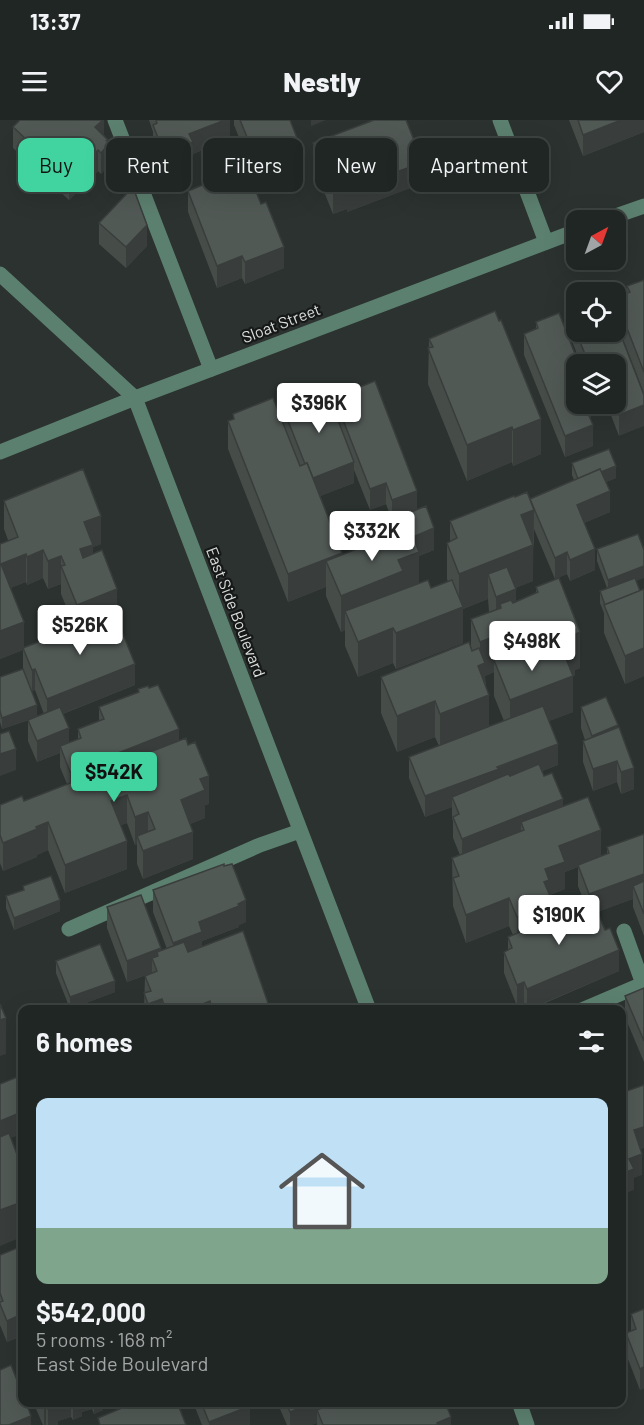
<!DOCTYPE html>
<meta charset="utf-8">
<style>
body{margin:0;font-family:Barlow,sans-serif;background:#2d3230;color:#f1f3f6;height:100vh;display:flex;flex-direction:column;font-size:22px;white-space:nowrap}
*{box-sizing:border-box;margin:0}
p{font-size:20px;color:#a2a5a6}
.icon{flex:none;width:33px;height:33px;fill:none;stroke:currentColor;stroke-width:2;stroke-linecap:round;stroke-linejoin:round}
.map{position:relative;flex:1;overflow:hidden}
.details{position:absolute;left:18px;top:885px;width:608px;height:402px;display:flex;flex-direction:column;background:#202623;border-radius:12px;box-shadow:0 6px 24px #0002,0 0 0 2px #3d4341}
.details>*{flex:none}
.top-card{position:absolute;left:18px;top:18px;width:609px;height:54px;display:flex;gap:12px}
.needle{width:39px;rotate:41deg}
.tools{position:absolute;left:566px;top:90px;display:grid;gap:12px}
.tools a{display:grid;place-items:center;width:60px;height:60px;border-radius:12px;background:#202623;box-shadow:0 6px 24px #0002,0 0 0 2px #3d4341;font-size:30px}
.price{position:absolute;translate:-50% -51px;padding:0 14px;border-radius:6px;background:#fff;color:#222;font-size:20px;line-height:39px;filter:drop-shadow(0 2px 3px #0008)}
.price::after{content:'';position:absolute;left:50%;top:36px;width:18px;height:14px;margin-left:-9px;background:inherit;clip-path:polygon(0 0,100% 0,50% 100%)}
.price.active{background:#41d4a1;color:#111}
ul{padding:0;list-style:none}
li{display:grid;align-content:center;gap:12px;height:318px;padding:0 18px}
li span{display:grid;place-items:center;height:186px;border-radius:12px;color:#555}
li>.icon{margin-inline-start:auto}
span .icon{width:108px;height:108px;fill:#fffc;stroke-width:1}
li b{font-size:26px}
h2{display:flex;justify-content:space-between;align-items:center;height:72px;padding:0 18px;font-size:26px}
.pill{padding:0 21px;border-radius:12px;background:#202623;box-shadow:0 6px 24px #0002,0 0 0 2px #3d4341;font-size:21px;line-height:54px}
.pill.active{background:#41d4a1;color:#111}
.status{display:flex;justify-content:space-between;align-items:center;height:42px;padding:0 30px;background:#202623;direction:ltr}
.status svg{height:16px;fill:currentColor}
header{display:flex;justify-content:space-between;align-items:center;height:78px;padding:0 18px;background:#202623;font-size:27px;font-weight:800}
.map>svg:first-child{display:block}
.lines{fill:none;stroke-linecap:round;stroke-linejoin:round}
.minor{stroke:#5c8070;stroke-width:15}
.wall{fill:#464d49;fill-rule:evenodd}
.shaded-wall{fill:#393e3c}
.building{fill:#515955;stroke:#393e3c;stroke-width:1.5}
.labels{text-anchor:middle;stroke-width:4.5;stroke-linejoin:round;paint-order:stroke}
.street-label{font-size:16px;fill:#dbe0dd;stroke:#161918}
</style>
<div class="status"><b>13:37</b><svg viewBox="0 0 49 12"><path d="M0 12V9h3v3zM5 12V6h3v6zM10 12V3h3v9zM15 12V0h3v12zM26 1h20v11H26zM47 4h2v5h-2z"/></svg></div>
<header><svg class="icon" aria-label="menu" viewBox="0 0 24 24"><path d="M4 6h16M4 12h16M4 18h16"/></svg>Nestly<svg class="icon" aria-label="heart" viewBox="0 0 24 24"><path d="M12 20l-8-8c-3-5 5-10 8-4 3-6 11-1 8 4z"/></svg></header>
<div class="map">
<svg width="644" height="1305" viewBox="0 0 644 1305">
<rect width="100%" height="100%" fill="#2b322f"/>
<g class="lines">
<g class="minor">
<path d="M115,0l96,249"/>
<path d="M500,0l46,122"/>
<path d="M604,100l40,-14"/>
<path d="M0,154l135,124 234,612"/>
<path d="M0,332l135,-54 441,-167"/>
<path d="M69,809l191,-84 40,-14"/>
<path d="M582,890l61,-26 -19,-53"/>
<path d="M519,1282l8,23"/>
</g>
</g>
<g class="wall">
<path d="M104,0v15l5,7 1,22 -9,10 -3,-3 -29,29 -56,-52v-21z"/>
<path d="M149,0h81v19l-37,15v9l-20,8 -2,-5 -9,3 -9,-23v-14z"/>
<path d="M234,0h56l7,39 -43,16 -20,-50z"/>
<path d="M569,0h75v12l-61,24z"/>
<path d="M313,23l108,37 -8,2v5l-66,25v-3l-14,5 -20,-50z"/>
<path d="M220,43l64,105 -39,16 -3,-6 -25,10 -29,-76v-21l25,-10v-4l7,-3z"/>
<path d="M99,103l48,23 -21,22 -27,-24z"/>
<path d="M644,160v113l-21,-54 -4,97 -10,-26 -9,4 -4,-10h19v-40h-34l-13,-33v-21l47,22v-34l12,-5v-7z"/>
<path d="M536,202l55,82v13l-1,1 3,28 -28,11 -41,-102v-21l12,-5z"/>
<path d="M429,219l112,115 -28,12 -1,-4 -45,19 -39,-97z"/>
<path d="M347,272l70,117 17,41 -15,6v27l12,5 17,-6 -1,-3v-36l3,-1v-21l65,-24 15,4 44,-21 -2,-5v-12l44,15 -10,4 4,30 -26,11 11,47 -25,11 -3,-7 -12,5 -21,-50v17h-1v35l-18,7 1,13 20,-8v-6l44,81 -5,2v5l-2,1v36l-24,9 9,44 -16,6 2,5 19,30 38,50 6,-2v-7l37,-13v102l-11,-29v-8l-36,13 22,59 -90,39h-2l-3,-7 -7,3 -13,-33v-21l4,-1v-14l5,-2 -4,-9 -43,17 -13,-37 -1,-48 8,-3 -7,-17v-17l-1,-3v-11l-27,10 -16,-39v-21l30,-11 -4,-9 -38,15 -16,-39v-36l90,-30v-28l18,-7 -1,-13 -25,10v34l-67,26 -3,-6 -35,14 -13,-31v-16l-4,2 -15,-36v-9l-38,15 -60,-153v-28l5,-2v-5l50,10v-16l55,12v-13l9,-3zM354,350l16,40 16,-6 6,17 9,-3v14l-59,23 -22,-59 34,-13zM494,552v24l10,25 -15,5 -4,-50zM578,747v19l7,18 -32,13 -3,-22 15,-6v-17z"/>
<path d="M4,381l97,43 -8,3v7l24,63h-1l19,68 -72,29 6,29 9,-3v-11l21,-8v-14l39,-15v-3l41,51 30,64 -4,1v13l-15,6 3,35 -50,20 -6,-15v-20l-2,1 -8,-22 -6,2 6,44 -62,24 -17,-43 -11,5v2l-34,14 -3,-8v-58l24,-4 43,-17 -7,-17v-14l-23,9 -9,-21v-21h1l-27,9 -2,-7v-45l23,-8v-19l-23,9 8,-119 -4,-11zM43,458l5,11 13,-5v10l14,34 -51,19 -14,-59 16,-6 1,3zM35,570l9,24 -7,3 -5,-26z"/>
<path d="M597,429l39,32 4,10 4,-2v87l-19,8 -21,-51v-20l-4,-10v-12l7,-3 -10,-27z"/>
<path d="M581,587l37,20 16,62 -13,5 -4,-12 -24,9 -10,-29v-21l2,-1 -4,-12z"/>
<path d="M23,766l37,25 -46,19 -8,-22v-12l17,-6z"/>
<path d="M153,770l93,32 -7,3v2l-37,14v5l67,64h-125l1,-34 7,-3 -25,9 -20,-54v-21l54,44 6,-2 -14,-37z"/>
<path d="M56,841l59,31 -45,17 -14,-36z"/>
<path d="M644,868v74l-19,-45v-21z"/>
<path d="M22,1126v90l-15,6 -7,-17v-70z"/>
<path d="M644,1189v79l-4,2 -14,-36v-21l5,-2v-17z"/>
<path d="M22,1226v32l-4,-9v-22z"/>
<path d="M33,1282h76l-6,3v5l-9,4 -2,-5 -10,3v4l-9,4 -2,-3 -13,4v4h-15z"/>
<path d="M193,1282h56l1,23h-48z"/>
<path d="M277,1282h168l6,23h-134v-2l-6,2h-24z"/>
</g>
<g class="shaded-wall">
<path d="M103,0h1v20l-9,-13z"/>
<path d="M225,0h5v19l-37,15v9l-20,8v-21l16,-16z"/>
<path d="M311,0h15l-15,6z"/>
<path d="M621,0h23v12l-61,24v-21z"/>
<path d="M297,18v21l-43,16v-21z"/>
<path d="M107,21h2v3l1,-1v21l-9,10v-21z"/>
<path d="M171,25v21l-9,3v-21z"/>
<path d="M98,30v21l-29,29v-21z"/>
<path d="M421,38v22l-8,2v5l-66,25v-22l64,-29z"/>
<path d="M347,68v21l-14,5v-21z"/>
<path d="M147,105v21l-21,22v-21z"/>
<path d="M284,127v21l-39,16v-22z"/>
<path d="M242,136v22l-25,10v-22z"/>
<path d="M623,198v21l-4,2v-22z"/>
<path d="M583,284h8v13l-8,4z"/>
<path d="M600,284h9v6l-9,4z"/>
<path d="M644,285v21l-25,10v-21z"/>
<path d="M541,299v35l-28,12v-36z"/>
<path d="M593,305v21l-28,11v-21z"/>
<path d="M512,307v35l-45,19v-36z"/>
<path d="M354,342v21l-44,17v-21z"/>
<path d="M616,346v12l-36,15v-12z"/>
<path d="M386,363v21l-16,6v-21z"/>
<path d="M417,371v21l-16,4v2l-9,3v-21z"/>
<path d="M610,371v21l-33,14v-21z"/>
<path d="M534,390l-1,71 -37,15 -8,-22v25l-25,10v34l-67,26v-36l63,-25v-34l62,-59z"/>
<path d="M101,396v28l-8,3v25l-13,5v-28l4,-27z"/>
<path d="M434,408v22l-15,6v31l-74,24v19l-4,2v-36l57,-36 12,-22z"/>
<path d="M595,429v21l-25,11v-21z"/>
<path d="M43,430v28l-16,7v-28z"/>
<path d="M567,432v22l-12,5v-21z"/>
<path d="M342,433v28l-16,-20v26l-38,15v-28z"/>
<path d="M26,434v28l-25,10v-28z"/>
<path d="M61,436v28l-13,5v-28z"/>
<path d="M644,446v12l-36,14v-12z"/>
<path d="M117,469v28l-40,16v-28z"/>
<path d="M516,469v36l-15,-17 -1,-4v27l-4,2v-36z"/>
<path d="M24,502v28l-1,-2v2l-23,9v-28z"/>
<path d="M393,508v35l-35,14v-35z"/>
<path d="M506,512v35l-12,-7v12l-9,4v21l4,-2v36l-49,19v-36l38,-48 2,-1v-23z"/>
<path d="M580,512v36l-5,2v5l-2,1v36l-63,24v-36l51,-20v-35l13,-10z"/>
<path d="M554,520v35l-26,11v-36z"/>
<path d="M559,520v36l-4,2v-36z"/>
<path d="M526,523v36l-13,5v-36z"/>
<path d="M644,528v28l-19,8v-28z"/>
<path d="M135,544v21l-88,35v-21z"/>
<path d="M35,549v21l-3,1v-21z"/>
<path d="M435,581v36l-38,15v-36z"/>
<path d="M37,585v12l-35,12v-11z"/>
<path d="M618,605v21l-26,11v-21z"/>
<path d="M69,608v21l-9,-3v7l-23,9v-21z"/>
<path d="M179,609v21l-109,44v-22z"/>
<path d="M558,624v21l-59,23 -47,9v10l-27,10v-21z"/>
<path d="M16,629v21l-16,6v-22z"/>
<path d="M617,641v21l-24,9v-22z"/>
<path d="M634,648v21l-13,5v-22z"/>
<path d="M209,656v28l-4,1v13l-24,10v-28l19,-21z"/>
<path d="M127,675v28l-16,6v-28z"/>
<path d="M563,679v21l-39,10 -3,-8v15l-59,23v-21z"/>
<path d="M148,692v28l-11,-4v8l-2,1v-28z"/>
<path d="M48,702v28l-11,5v2l-34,14v-28z"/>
<path d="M601,710v28l-36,14v17l-16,6 4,8v28l-36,14v-28l42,-71z"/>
<path d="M193,712v27l-50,20v-28z"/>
<path d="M127,721v28l-62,24v-28z"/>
<path d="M644,754v21l-11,-9v13l-44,16v-21z"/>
<path d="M509,778v28l-43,17v-28z"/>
<path d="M60,780v11l-46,19v-12z"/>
<path d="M246,780v22l-7,3v2l-37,14v12l-29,11v-21l26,-21z"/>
<path d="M161,828v21l-4,-17v19l-5,-13v15l-25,9v-21z"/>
<path d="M619,830v21l-92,39v-21z"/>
<path d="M115,861v11l-45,17v-12z"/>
<path d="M524,862v21l-7,3v-21z"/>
<path d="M162,879v11h-14v-6z"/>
<path d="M210,881v9h-12v-4z"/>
<path d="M218,885v5h-6v-3z"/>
<path d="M269,886v4h-9z"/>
<path d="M6,898v36l-6,2v-36z"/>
<path d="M22,992v22l-22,8v-21z"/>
<path d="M644,1007v21l-10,4v-22z"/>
<path d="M642,1034v21l-8,3v12l-13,5v-21l8,-15z"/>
<path d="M22,1082v35l-22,9v-36z"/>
<path d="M624,1187v21l-3,1v-21z"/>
<path d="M22,1194v22l-15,6v-21z"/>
<path d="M625,1228v12l-4,1v-12z"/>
<path d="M644,1247v21l-4,2v-21z"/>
<path d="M57,1282h14v15l-13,4v4h-10v-16z"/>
<path d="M73,1282h19v7l-10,3v4l-9,4z"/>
<path d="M94,1282h15l-6,3v5l-9,4z"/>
<path d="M314,1282h40l-37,8v13l-6,2h-21v-13z"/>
<path d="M46,1285v20h-2v-19z"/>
<path d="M250,1286v19h-41v-3z"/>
<path d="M31,1296v9h-22z"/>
<path d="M451,1297v8h-14v-2z"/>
</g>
<g class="building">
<path d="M20,0h83l-8,7 14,14h-2l3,2 -9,10 -3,-3 -29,29 -56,-52z"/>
<path d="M156,0h69l-36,14 4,8 -20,8 -2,-5 -9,3 -9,-23 4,-2z"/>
<path d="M240,0h50l7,18 -43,16z"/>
<path d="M374,0h32l15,38 -10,3 2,5 -66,24v-2l-14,5 -20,-50z"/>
<path d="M578,0h43l-38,15z"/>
<path d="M241,34l20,50 5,-2 18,45 -39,15 -3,-6 -25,10 -29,-75 27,-11 -2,-3 11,-4 -4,-10z"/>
<path d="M133,67l14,38 -21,22 -27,-24z"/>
<path d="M644,160v92l-21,-54 -4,1 -4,-10v-11l15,-6 -3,-6z"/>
<path d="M576,187v24l-8,-21z"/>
<path d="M495,191l4,10 2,-1 40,99 -28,11 -1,-3 -45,18 -39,-97 5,-1 -4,-8z"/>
<path d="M559,193l20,51h-3v40h8l9,21 -28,11 -41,-102 14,-6 -2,-6z"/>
<path d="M615,200l29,75v10l-25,10 -4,-11v-40h-26l-13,-32h39z"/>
<path d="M375,261l42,110 -25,9 -6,-17 -16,6 -32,-82 13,-5 -4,-10z"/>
<path d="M327,271l27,71 -41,16 -6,-15 -2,1 -22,-56z"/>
<path d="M273,278l27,68 7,-3 35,90 -54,21 -60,-153 6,-2 -1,-5z"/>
<path d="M609,329l7,17 -15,6 -1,-3 -22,10 -6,-16z"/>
<path d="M83,349l18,47 -17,6 9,23 -13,4 3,9 19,-8 15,39 -40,16 -16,-39 4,-1 -4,-9 -13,5 -5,-11 -16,7 -1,-3 -25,10 23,58 -24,9v-87l18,-7 -14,-36z"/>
<path d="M600,349l10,22 -33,14 18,44 -25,11 -3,-8 -12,6 -25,-59z"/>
<path d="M527,372l7,18 -13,5 12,30 -74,29 -12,-31 10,-5 -7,-17 64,-25 1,1z"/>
<path d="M426,386l8,22 -21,9 -3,-9 -3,2 -6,-14z"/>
<path d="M410,408l9,24 -21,8 5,11 -62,25 -15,-35z"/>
<path d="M638,414l6,16v16l-36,14 -11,-31z"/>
<path d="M507,447l9,22 -20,8 -8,-23z"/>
<path d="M559,458l21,54 -6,3 1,4 -14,6 -2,-5 -4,2 -1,-2 -26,10 -2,-7 -13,5 -7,-16 -26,10 -9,-23 30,-11 -1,-4 11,-4 2,3 25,-11 -2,-5z"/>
<path d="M635,458l5,13 -35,14 -5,-14z"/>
<path d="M428,460l3,8 21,-8 11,27 -67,26 -3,-5 -35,14 -13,-31z"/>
<path d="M644,469v59l-19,8 -21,-51z"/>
<path d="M114,492l21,52 -88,35 -12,-30 -3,1 -9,-22z"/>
<path d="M469,522l3,9 7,-3 6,15 -7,3 11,29 -49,19 -5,-13 -38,15 -16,-39z"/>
<path d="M553,528l2,6 8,-3 10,25 -63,24 -16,-40 20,-8 20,4z"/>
<path d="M23,549l14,36 -35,13 -2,-7v-34z"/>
<path d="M158,565l21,44 -109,43 -10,-26 21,-8 -3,-9 26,-10 -5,-12 40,-15 -1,-3 10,-3 1,2z"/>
<path d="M606,577l12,28 -26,11 -11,-29z"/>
<path d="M543,586l15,38 -61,23 2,2 -74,27 -16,-39z"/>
<path d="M60,587l9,21 -32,13 -9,-21z"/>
<path d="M619,607l15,41 -13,4 -4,-11 -24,8 -10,-28z"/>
<path d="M9,611l7,18 -16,5v-20z"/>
<path d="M186,618l2,7 7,-3 14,34 -9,3 5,11 -24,10 12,32 -50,19 -6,-15 18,-7 -7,-17 -13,5 -8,-22 -16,6 16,40 -62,24 -17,-43 -12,5 1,2 -34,14 -3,-8v-30l22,-9 2,5z"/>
<path d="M539,644l5,12 8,-3 11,26 -101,40 -9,-22 6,-3 -7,-17 56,-23 2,2z"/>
<path d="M588,677l13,33 -42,16 6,16 -20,7 4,11 -5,2 9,21 -36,14 -8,-19 -43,17 -13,-37 6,-2 -7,-18 72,-28 -3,-8z"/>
<path d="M644,714v40l-55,20 -11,-29 31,-12 -2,-6z"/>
<path d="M224,744v2l8,-2 14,36 -8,4 1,2 -40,16 3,10 -29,11 -20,-53z"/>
<path d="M51,756l9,24 -46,18 -8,-22 18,-6 -1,-4z"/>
<path d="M644,761v33l-11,-28z"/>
<path d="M141,775l20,53 -34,13 -20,-54z"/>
<path d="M593,781l12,29 5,-2 9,22 -92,39 -3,-7 -7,3 -13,-33 8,-4 -4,-11z"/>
<path d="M243,811l26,75 -9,4h-41l-1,-5 -6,2 -2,-6 -12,5 1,4h-33l-4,-11 -14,5 -4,-11 7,-2 -6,-15 12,-5 -5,-13 6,-2 -1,-4 27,-10 4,10z"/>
<path d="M100,824l15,37 -45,16 -14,-36z"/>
<path d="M644,868v53l-19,-45z"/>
<path d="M0,884l6,14 -6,2z"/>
<path d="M22,955v37l-22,9v-37z"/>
<path d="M644,965v42l-10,3 8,24 -13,5 5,10 -13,5v-81z"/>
<path d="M9,1013l13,35v34l-22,8v-73z"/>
<path d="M22,1126v68l-15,7 -7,-17v-2l3,-1 -3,-8v-38z"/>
<path d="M621,1178l3,9 -3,1z"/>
<path d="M644,1189v58l-4,2 -14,-36 10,-4 -5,-15z"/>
<path d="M621,1219l4,9 -4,1z"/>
<path d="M22,1226v11l-4,-10z"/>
<path d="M11,1245l11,28v9h4l5,14 -22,9h-9v-55z"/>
<path d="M42,1282h15l1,3 -10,4 -2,-4 -2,1z"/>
<path d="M136,1282h41l9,23h-86l-2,-7z"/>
<path d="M201,1282h48l1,4 -41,16z"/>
<path d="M286,1282h28l-24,10z"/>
<path d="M335,1282h110l6,15 -14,6 1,2h-115l-6,-15z"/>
</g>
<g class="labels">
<g class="street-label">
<text transform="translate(281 203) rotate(-21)" y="6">Sloat Street</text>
<text transform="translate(236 492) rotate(69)" y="6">East Side Boulevard</text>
</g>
</g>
</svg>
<div class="tools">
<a><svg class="needle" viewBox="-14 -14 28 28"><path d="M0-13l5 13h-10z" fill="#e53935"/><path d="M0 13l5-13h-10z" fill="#a2a5a6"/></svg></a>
<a><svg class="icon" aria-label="locate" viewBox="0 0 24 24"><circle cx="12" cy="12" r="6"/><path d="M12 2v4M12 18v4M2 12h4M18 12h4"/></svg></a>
<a><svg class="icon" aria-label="layers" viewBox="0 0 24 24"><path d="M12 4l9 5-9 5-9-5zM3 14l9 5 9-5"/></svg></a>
</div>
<b class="price" style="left:319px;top:314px">$396K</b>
<b class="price" style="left:372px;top:442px">$332K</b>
<b class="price" style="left:80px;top:536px">$526K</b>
<b class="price" style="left:532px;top:552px">$498K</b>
<b class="price active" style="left:114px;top:683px">$542K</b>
<b class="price" style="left:559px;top:826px">$190K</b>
<div class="top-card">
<a class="pill active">Buy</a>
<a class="pill">Rent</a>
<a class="pill">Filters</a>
<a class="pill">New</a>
<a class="pill">Apartment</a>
</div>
<section class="details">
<h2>6 homes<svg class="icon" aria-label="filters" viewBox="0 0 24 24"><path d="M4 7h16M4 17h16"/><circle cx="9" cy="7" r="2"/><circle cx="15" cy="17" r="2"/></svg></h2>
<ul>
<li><span style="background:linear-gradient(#bfe0f5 70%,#7fa58c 0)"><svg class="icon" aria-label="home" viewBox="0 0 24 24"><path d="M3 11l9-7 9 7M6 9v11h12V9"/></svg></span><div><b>$542,000</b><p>5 rooms · 168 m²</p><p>East Side Boulevard</p></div></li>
</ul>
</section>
</div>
